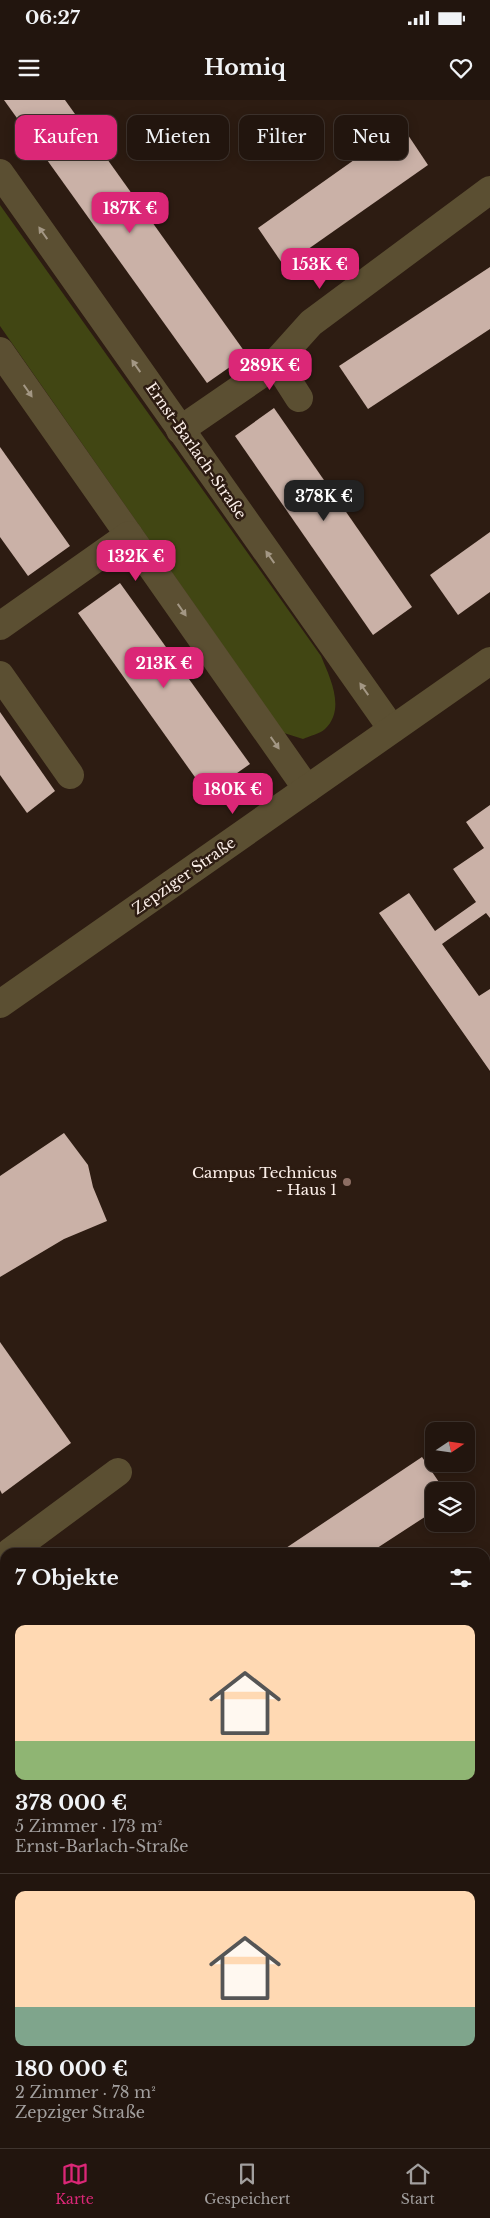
<!DOCTYPE html>
<html lang="de">
<meta charset="utf-8">
<style>
body{margin:0;font-family:"Libre Baskerville",serif;background:#2a1e17;color:#f1f3f6;height:100vh;display:flex;flex-direction:column;font-size:19px;white-space:nowrap}
*{box-sizing:border-box;margin:0}
p{font-size:16px;color:#a29f9e}
.icon{flex:none;width:28px;height:28px;fill:none;stroke:currentColor;stroke-width:2;stroke-linecap:round;stroke-linejoin:round}
.map{position:relative;flex:1;overflow:hidden}
.sheet{position:absolute;left:0px;top:1448px;width:490px;height:601px;display:flex;flex-direction:column;background:#22150e;border-radius:15px 15px 0 0;box-shadow:0 2px 12px #0003,0 0 0 1px #3f342e}
.sheet>*{flex:none}
.top-card{position:absolute;left:15px;top:15px;width:460px;height:45px;display:flex;gap:10px}
.needle{width:32px;rotate:77deg}
.buttons{position:absolute;left:425px;top:1322px;display:grid;gap:10px}
.buttons a{display:grid;place-items:center;width:50px;height:50px;border-radius:10px;background:#22150e;box-shadow:0 2px 12px #0003,0 0 0 1px #3f342e;font-size:25px}
.price{position:absolute;translate:-50% -42px;padding:0 11px;border-radius:10px;background:#db2777;color:#fff;font-size:16px;line-height:32px;filter:drop-shadow(0 1px 2px #0008)}
.price::after{content:'';position:absolute;left:50%;top:30px;width:15px;height:11px;margin-left:-8px;background:inherit;clip-path:polygon(0 0,100% 0,50% 100%)}
.price.on{background:#222;color:#fff}
ul{padding:0;list-style:none}
li{display:grid;align-content:center;gap:10px;height:265px;padding:0 15px}
li+li{border-top:1px solid #3f342e}
li span{display:grid;place-items:center;height:155px;border-radius:10px;color:#555}
li>.icon{margin-inline-start:auto}
span .icon{width:90px;height:90px;fill:#fffc;stroke-width:1}
li b{font-size:21px}
h2{display:flex;justify-content:space-between;align-items:center;height:60px;padding:0 15px;font-size:21px}
.tag{padding:0 18px;border-radius:10px;background:#22150e;box-shadow:0 2px 12px #0003,0 0 0 1px #3f342e;font-size:18px;line-height:45px}
.tag.on{background:#db2777;color:#fff}
.status{display:flex;justify-content:space-between;align-items:center;height:35px;padding:0 25px;background:#22150e;direction:ltr}
.status svg{height:14px;fill:currentColor}
header{display:flex;justify-content:space-between;align-items:center;height:65px;padding:0 15px;background:#22150e;font-size:22px;font-weight:700}
.dock{display:flex;justify-content:space-around;align-items:center;height:70px;border-top:1px solid #3f342e;background:#22150e;font-size:14px;color:#a29f9e}
.dock a{display:grid;justify-items:center;gap:2px}
.dock .on{color:#db2777}
.map>svg:first-child{display:block}
.green{fill:#414613}
.building{fill:#cab1a7}
.lines{fill:none;stroke-linecap:round;stroke-linejoin:round}
.minor{stroke:#5b4f32;stroke-width:28}
.oneway{fill:#a39784}
.education-dot{fill:#8d6e63;stroke:#2d1c12;stroke-width:2}
.labels{text-anchor:middle;stroke-width:5;stroke-linejoin:round;paint-order:stroke}
.street-label{font-size:15px;fill:#fcefe9;stroke:#2d1c12}
.poi-label{font-size:15px;fill:#fcefe9;stroke:#2d1c12;text-anchor:end}
</style>
<div class="status"><b>06:27</b><svg viewBox="0 0 49 12"><path d="M0 12V9h3v3zM5 12V6h3v6zM10 12V3h3v9zM15 12V0h3v12zM26 1h20v11H26zM47 4h2v5h-2z"/></svg></div>
<header><svg class="icon" aria-label="menu" viewBox="0 0 24 24"><path d="M4 6h16M4 12h16M4 18h16"/></svg>Homiq<svg class="icon" aria-label="heart" viewBox="0 0 24 24"><path d="M12 20l-8-8c-3-5 5-10 8-4 3-6 11-1 8 4z"/></svg></header>
<div class="map">
<svg width="490" height="2048" viewBox="0 0 490 2048">
<rect width="100%" height="100%" fill="#2d1c12"/>
<path class="green" d="M0,105l321,451c9,22 25,53 4,73 -5,5 -16,7 -22,10l-19,-6 -284,-407z"/>
<g class="building">
<path d="M4,0h61l182,255 -40,28z"/>
<path d="M402,26l26,39 -144,101 -26,-38z"/>
<path d="M490,167v62l-122,80 -29,-43z"/>
<path d="M274,308l138,199 -39,28 -138,-199z"/>
<path d="M0,347l70,99 -42,30 -28,-39z"/>
<path d="M490,432v60l-32,23 -28,-40z"/>
<path d="M120,483l130,181 -43,30 -129,-181z"/>
<path d="M0,612l55,79 -28,22 -27,-38z"/>
<path d="M490,705v113l-4,-5 -44,31 37,52 11,-7v82l-111,-158 30,-20 26,38 41,-29 -23,-33 31,-21 -18,-26z"/>
<path d="M64,1033l24,32 5,22 14,34 -43,18 -64,38v-101z"/>
<path d="M0,1242l71,101 -69,51 -2,-4z"/>
<path d="M422,1357l23,34h-11v20l-63,41h-91z"/>
<path d="M0,1572l5,8v93l-5,-8z"/>
<path d="M485,1816l5,7v94l-5,-7z"/>
<path d="M5,1885v58l-5,4v-58z"/>
<path d="M243,2044h77l2,4h-76z"/>
</g>
<g class="lines">
<g class="minor">
<path d="M0,73l392,556"/>
<path d="M0,251l307,438"/>
<path d="M276,262l23,36"/>
<path d="M180,330l80,-55 16,-13 35,-39 179,-133"/>
<path d="M0,526l129,-91"/>
<path d="M0,575l70,100"/>
<path d="M0,904l490,-343"/>
<path d="M10,1452l108,-80"/>
<path d="M0,1468l5,7"/>
<path d="M0,1705l5,7"/>
<path d="M485,1715l5,7"/>
<path d="M0,2037l5,-4"/>
<path d="M65,2044l4,4"/>
<path d="M401,2044l3,4"/>
</g>
</g>
<defs><path id="oneway-solid" d="M-6-.8H1V-3.2L6.5 0L1 3.2V.8H-6Z" transform="scale(1.25)"/></defs>
<g class="oneway">
<use href="#oneway-solid" transform="translate(43 133) rotate(-125)"/>
<use href="#oneway-solid" transform="translate(136 266) rotate(-125)"/>
<use href="#oneway-solid" transform="translate(28 291) rotate(55)"/>
<use href="#oneway-solid" transform="translate(270 457) rotate(-125)"/>
<use href="#oneway-solid" transform="translate(182 510) rotate(55)"/>
<use href="#oneway-solid" transform="translate(364 589) rotate(-125)"/>
<use href="#oneway-solid" transform="translate(275 643) rotate(55)"/>
</g>
<circle class="education-dot" cx="347" cy="1082" r="5"/>
<g class="labels">
<g class="street-label">
<text transform="translate(196 351) rotate(55)" y="5">Ernst-Barlach-Straße</text>
<text transform="translate(184 776) rotate(-35)" y="5">Zepziger Straße</text>
</g>
<g class="poi-label">
<text x="337" y="1078">Campus Technicus<tspan x="337" dy="17">- Haus 1</tspan></text>
</g>
</g>
</svg>
<div class="buttons">
<a><svg class="needle" viewBox="-14 -14 28 28"><path d="M0-13l5 13h-10z" fill="#e53935"/><path d="M0 13l5-13h-10z" fill="#a29f9e"/></svg></a>
<a><svg class="icon" aria-label="layers" viewBox="0 0 24 24"><path d="M12 4l9 5-9 5-9-5zM3 14l9 5 9-5"/></svg></a>
</div>
<b class="price" style="left:130px;top:134px">187K €</b>
<b class="price" style="left:320px;top:190px">153K €</b>
<b class="price" style="left:270px;top:291px">289K €</b>
<b class="price on" style="left:324px;top:422px">378K €</b>
<b class="price" style="left:136px;top:482px">132K €</b>
<b class="price" style="left:164px;top:589px">213K €</b>
<b class="price" style="left:233px;top:715px">180K €</b>
<div class="top-card">
<a class="tag on">Kaufen</a>
<a class="tag">Mieten</a>
<a class="tag">Filter</a>
<a class="tag">Neu</a>
</div>
<section class="sheet">
<h2>7 Objekte<svg class="icon" aria-label="filters" viewBox="0 0 24 24"><path d="M4 7h16M4 17h16"/><circle cx="9" cy="7" r="2"/><circle cx="15" cy="17" r="2"/></svg></h2>
<ul>
<li><span style="background:linear-gradient(#ffd9b3 75%,#8fb573 0)"><svg class="icon" aria-label="home" viewBox="0 0 24 24"><path d="M3 11l9-7 9 7M6 9v11h12V9"/></svg></span><div><b>378 000 €</b><p>5 Zimmer · 173 m²</p><p>Ernst-Barlach-Straße</p></div></li>
<li><span style="background:linear-gradient(#ffd9b3 75%,#7fa58c 0)"><svg class="icon" aria-label="home" viewBox="0 0 24 24"><path d="M3 11l9-7 9 7M6 9v11h12V9"/></svg></span><div><b>180 000 €</b><p>2 Zimmer · 78 m²</p><p>Zepziger Straße</p></div></li>
</ul>
</section>
</div>
<nav class="dock">
<a class="on"><svg class="icon" aria-label="map" viewBox="0 0 24 24"><path d="M3 6l6-2 6 2 6-2v14l-6 2-6-2-6 2zM9 4v14M15 6v14"/></svg>Karte</a>
<a><svg class="icon" aria-label="saved" viewBox="0 0 24 24"><path d="M7 4h10v16l-5-4-5 4z"/></svg>Gespeichert</a>
<a><svg class="icon" aria-label="home" viewBox="0 0 24 24"><path d="M3 11l9-7 9 7M6 9v11h12V9"/></svg>Start</a>
</nav>
